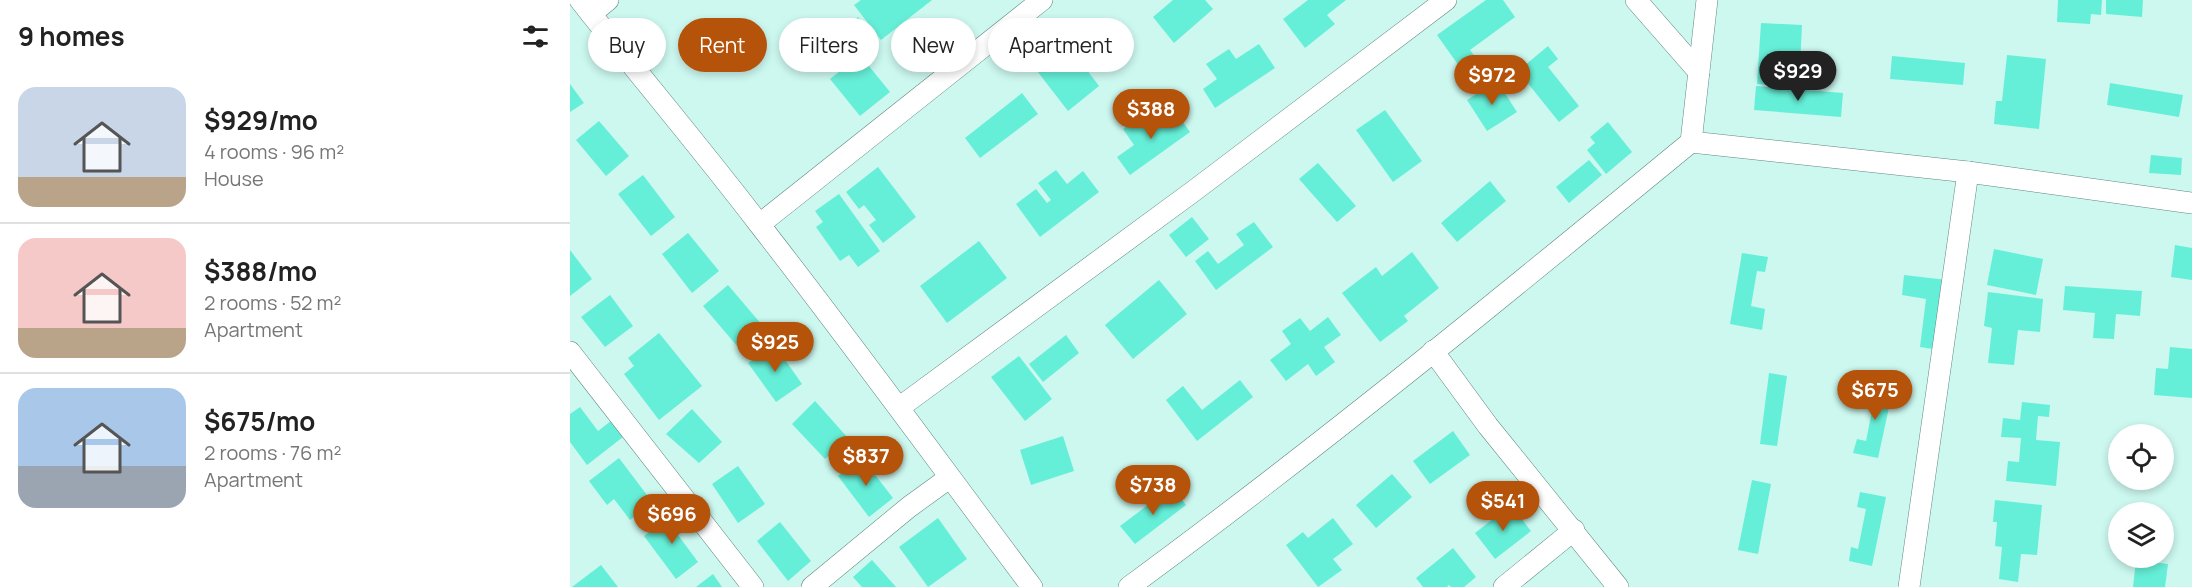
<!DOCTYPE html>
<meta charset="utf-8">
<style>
body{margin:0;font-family:Manrope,sans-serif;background:#f2f2f2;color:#222;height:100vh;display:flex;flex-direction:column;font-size:22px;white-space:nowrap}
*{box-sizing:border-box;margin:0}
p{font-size:20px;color:#767676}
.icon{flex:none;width:33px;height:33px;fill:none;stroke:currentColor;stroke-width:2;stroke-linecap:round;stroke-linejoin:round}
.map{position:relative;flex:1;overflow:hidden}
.side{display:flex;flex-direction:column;background:#fff;width:570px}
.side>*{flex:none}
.top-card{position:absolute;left:18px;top:18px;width:570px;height:54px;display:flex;gap:12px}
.fabs{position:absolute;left:1538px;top:424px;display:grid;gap:12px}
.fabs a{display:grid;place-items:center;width:66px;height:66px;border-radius:50%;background:#fff;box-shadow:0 3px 9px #0003;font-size:30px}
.price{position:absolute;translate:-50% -51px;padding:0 14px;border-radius:21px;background:#b45309;color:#fff;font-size:20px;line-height:39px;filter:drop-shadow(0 2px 3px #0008)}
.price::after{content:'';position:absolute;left:50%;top:36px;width:18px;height:14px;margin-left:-9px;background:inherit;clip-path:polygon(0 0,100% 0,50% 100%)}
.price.current{background:#222;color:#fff}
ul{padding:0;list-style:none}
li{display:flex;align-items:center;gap:18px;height:150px;padding:0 18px}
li+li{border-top:2px solid #e0e0e0}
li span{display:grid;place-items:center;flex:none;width:168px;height:120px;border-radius:18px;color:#555}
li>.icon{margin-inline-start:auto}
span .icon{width:72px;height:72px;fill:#fffc;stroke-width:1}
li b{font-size:26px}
h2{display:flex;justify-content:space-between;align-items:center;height:72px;padding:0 18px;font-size:26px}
.tag{padding:0 21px;border-radius:27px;background:#fff;box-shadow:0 3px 9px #0003;font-size:21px;line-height:54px}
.tag.current{background:#b45309;color:#fff}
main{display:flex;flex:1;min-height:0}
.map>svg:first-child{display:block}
.building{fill:#66efd8}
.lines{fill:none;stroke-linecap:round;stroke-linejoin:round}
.street-casing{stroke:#608880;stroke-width:22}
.street{stroke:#fff;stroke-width:21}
</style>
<main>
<section class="side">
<h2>9 homes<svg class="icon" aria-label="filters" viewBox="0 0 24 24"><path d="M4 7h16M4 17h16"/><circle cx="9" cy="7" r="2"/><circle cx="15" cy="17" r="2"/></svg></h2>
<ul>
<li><span style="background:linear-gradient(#c9d6e8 75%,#b9a48a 0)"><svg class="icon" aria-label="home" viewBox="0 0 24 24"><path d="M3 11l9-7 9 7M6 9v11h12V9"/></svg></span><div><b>$929/mo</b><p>4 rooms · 96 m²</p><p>House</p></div></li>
<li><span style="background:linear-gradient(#f6c9c9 75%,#b9a48a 0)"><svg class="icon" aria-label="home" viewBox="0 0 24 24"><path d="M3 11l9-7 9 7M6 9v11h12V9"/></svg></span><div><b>$388/mo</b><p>2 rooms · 52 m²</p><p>Apartment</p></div></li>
<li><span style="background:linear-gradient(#a9c7e8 65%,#9aa5b1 0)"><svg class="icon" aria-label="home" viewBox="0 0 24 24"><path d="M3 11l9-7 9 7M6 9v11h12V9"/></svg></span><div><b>$675/mo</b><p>2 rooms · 76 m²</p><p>Apartment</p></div></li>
</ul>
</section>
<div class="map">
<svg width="1622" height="587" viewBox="0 0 1622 587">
<rect width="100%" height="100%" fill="#ccf8ef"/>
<g class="building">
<path d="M291,0h71l-51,40 -27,-35z"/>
<path d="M603,0h32l8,9 -39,34 -21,-26z"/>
<path d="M738,0h38l-19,15 8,9 -30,24 -22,-29z"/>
<path d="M916,0h17l12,17 -45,33 9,12 -15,11 -27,-38z"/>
<path d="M1488,0h44l-1,15 -10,-1 -1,10 -33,-2z"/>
<path d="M1536,0h37l-1,17 -36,-3z"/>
<path d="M288,17l17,23 -16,11 -16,-23z"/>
<path d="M1191,23l41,2 -3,62 -42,-3z"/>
<path d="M531,26l16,19 -30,25 12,16 -31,25 -34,-44 39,-31 6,8z"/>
<path d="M689,44l16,24 -60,40 -12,-19 14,-10 -11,-15 23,-15 7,10z"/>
<path d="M978,46l10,13 -10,8 31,39 -20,16 -41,-51z"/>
<path d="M290,55l30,37 -30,24 -30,-37z"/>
<path d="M1437,55l39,4 -7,70 -45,-5 2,-23h6z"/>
<path d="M1322,56l73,7 -2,22 -73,-6z"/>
<path d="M927,81l20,31 -30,19 -20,-31z"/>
<path d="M1540,83l73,12 -4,22 -72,-12z"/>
<path d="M0,84l14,19 -14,9z"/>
<path d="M1186,86l87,7 -2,24 -87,-7z"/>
<path d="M452,93l16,21 -58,44 -15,-20z"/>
<path d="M815,110l37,51 -29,21 -37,-52z"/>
<path d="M605,111l15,21 -60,43 -13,-18 17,-12 -11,-16 21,-15 10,13z"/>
<path d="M29,121l30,35 -23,20 -30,-36z"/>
<path d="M1038,122l24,30 -26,22 -19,-24 8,-7 -5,-6z"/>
<path d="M1581,155l31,3 -1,17 -32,-2z"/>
<path d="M1019,160l13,15 -33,28 -13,-16z"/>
<path d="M748,163l38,43 -19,16 -38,-43z"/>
<path d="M308,167l38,50 -33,26 -14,-18 7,-5 -12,-15 -5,4 -13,-17z"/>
<path d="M486,170l11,14 16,-13 16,21 -59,45 -24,-33 20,-15 11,14 4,-3 -13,-17z"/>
<path d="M73,175l32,42 -24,19 -33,-42z"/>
<path d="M920,181l16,20 -49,41 -16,-19z"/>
<path d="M269,194l41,57 -22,16 -9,-12 -9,6 -24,-34 7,-5 -8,-11z"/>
<path d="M622,217l17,22 -23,18 -17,-22z"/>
<path d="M684,222l19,25 -57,43 -21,-29 13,-10 10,13 26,-19 -8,-11z"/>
<path d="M118,233l31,38 -27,22 -30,-39z"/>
<path d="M409,241l28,37 -60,45 -27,-37z"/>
<path d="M1605,245l17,3v32l-21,-3z"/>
<path d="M1424,249l49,10 -7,36 -49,-10z"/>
<path d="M0,250l22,29 -22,17z"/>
<path d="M842,252l27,36 -35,28 4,5 -28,21 -38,-49 34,-26 6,9z"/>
<path d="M1172,253l26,4 -3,15 -8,-1 -6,35 14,3 -3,21 -32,-6z"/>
<path d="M1334,275l43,5 -8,70 -19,-3 6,-48 -24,-4z"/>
<path d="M589,280l28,34 -54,45 -28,-34z"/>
<path d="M158,285l34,40 -25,21 -34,-40z"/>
<path d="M1495,286l77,5 -2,25 -24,-2 -2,25 -21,-1 2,-25 -32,-3z"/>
<path d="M1418,292l55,7 -3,33 -22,-2 -4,35 -26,-2 4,-35 -8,-2z"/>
<path d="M40,295l23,31 -28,21 -24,-30z"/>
<path d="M758,317l13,18 -17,12 11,15 -19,14 -8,-12 -22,17 -16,-21 21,-16 -9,-13 18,-13 10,13z"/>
<path d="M89,333l43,53 -43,34 -35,-46 10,-8 -6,-8z"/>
<path d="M496,335l13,18 -36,29 -14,-18z"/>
<path d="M204,344l28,40 -26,18 -28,-39z"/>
<path d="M1600,347l22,2v49l-38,-3 2,-27 12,1z"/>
<path d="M449,356l33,43 -27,22 -34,-44z"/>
<path d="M1199,373l18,3 -10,70 -17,-2z"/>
<path d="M670,380l13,17 -56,44 -31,-41 17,-14 19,24z"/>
<path d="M1299,384l24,5 -15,69 -25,-5 4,-14 9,2 8,-40 -8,-2z"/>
<path d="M245,401l33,37 -23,21 -33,-35z"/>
<path d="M1452,402l28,3 -1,12 -11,-1 -2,24 24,2 -4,44 -50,-5 2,-20 11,1 2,-24 -20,-1 2,-19 17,2z"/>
<path d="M10,407l18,24 13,-10 12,16 -36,28 -17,-23v-28z"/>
<path d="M122,409l30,33 -23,21 -33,-29z"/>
<path d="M883,431l17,24 -40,29 -17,-23z"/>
<path d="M493,436l11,35 -43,14 -11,-35z"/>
<path d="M49,458l34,45 -23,17 -16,-21 -7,6 -18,-24z"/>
<path d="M292,458l31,40 -24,19 -31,-41z"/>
<path d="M168,466l27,38 -27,19 -26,-39z"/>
<path d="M822,474l20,23 -36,31 -20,-23z"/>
<path d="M1182,480l19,4 -13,70 -20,-4z"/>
<path d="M602,487l14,18 -51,39 -15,-18z"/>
<path d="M1290,492l26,5 -14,69 -23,-5 2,-14 7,2 8,-40 -9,-2z"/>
<path d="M1425,500l47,5 -5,50 -16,-1 -3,28 -19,-3 3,-32 -7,-1 2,-24h-4z"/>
<path d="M941,505l20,26 -36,28 -20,-26z"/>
<path d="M108,511l12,15 -12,9 20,27 -22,17 -32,-43z"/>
<path d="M368,518l29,41 -39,28 -29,-40z"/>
<path d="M763,518l20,26 -20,15 9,11 -24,17 -32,-42 17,-13 5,6z"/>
<path d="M210,522l31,39 -23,20 -31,-40z"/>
<path d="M883,548l23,29 -12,10h-13l-2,-2 -2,2h-24l-7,-9z"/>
<path d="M302,560l24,27h-34l-9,-10z"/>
<path d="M1566,560l32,4 -3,23h-32z"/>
<path d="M31,565l17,22h-46z"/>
<path d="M143,574l9,13h-26z"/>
</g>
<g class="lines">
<g class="street-casing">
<g id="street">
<path d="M10,0c59,75 121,148 179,224 93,119 182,242 273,363"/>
<path d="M1066,0l63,72"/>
<path d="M21,14l17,-14"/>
<path d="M1121,142l277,30 224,31"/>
<path d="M190,224l282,-224"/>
<path d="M863,351l55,75 130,161"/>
<path d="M0,352l183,235"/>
<path d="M330,407l295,-217 251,-190"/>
<path d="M242,587l97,-80 40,-29"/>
<path d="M559,587c192,-141 377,-293 562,-445l16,-142"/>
<path d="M934,587l70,-57"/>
<path d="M1339,587l59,-415"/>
</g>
</g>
<use href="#street" class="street"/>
</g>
</svg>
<div class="fabs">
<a><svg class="icon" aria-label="locate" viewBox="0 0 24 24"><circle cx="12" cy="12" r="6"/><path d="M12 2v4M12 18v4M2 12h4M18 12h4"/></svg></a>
<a><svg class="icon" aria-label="layers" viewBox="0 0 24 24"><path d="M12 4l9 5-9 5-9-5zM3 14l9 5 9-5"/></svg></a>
</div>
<b class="price current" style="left:1228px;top:102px">$929</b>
<b class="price" style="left:922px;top:106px">$972</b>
<b class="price" style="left:581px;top:140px">$388</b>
<b class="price" style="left:205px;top:373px">$925</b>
<b class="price" style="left:1305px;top:421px">$675</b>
<b class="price" style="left:296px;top:487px">$837</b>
<b class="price" style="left:583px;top:516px">$738</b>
<b class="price" style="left:933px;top:532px">$541</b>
<b class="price" style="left:102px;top:545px">$696</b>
<div class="top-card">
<a class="tag">Buy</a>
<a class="tag current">Rent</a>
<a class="tag">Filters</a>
<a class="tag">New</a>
<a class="tag">Apartment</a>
</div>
</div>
</main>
